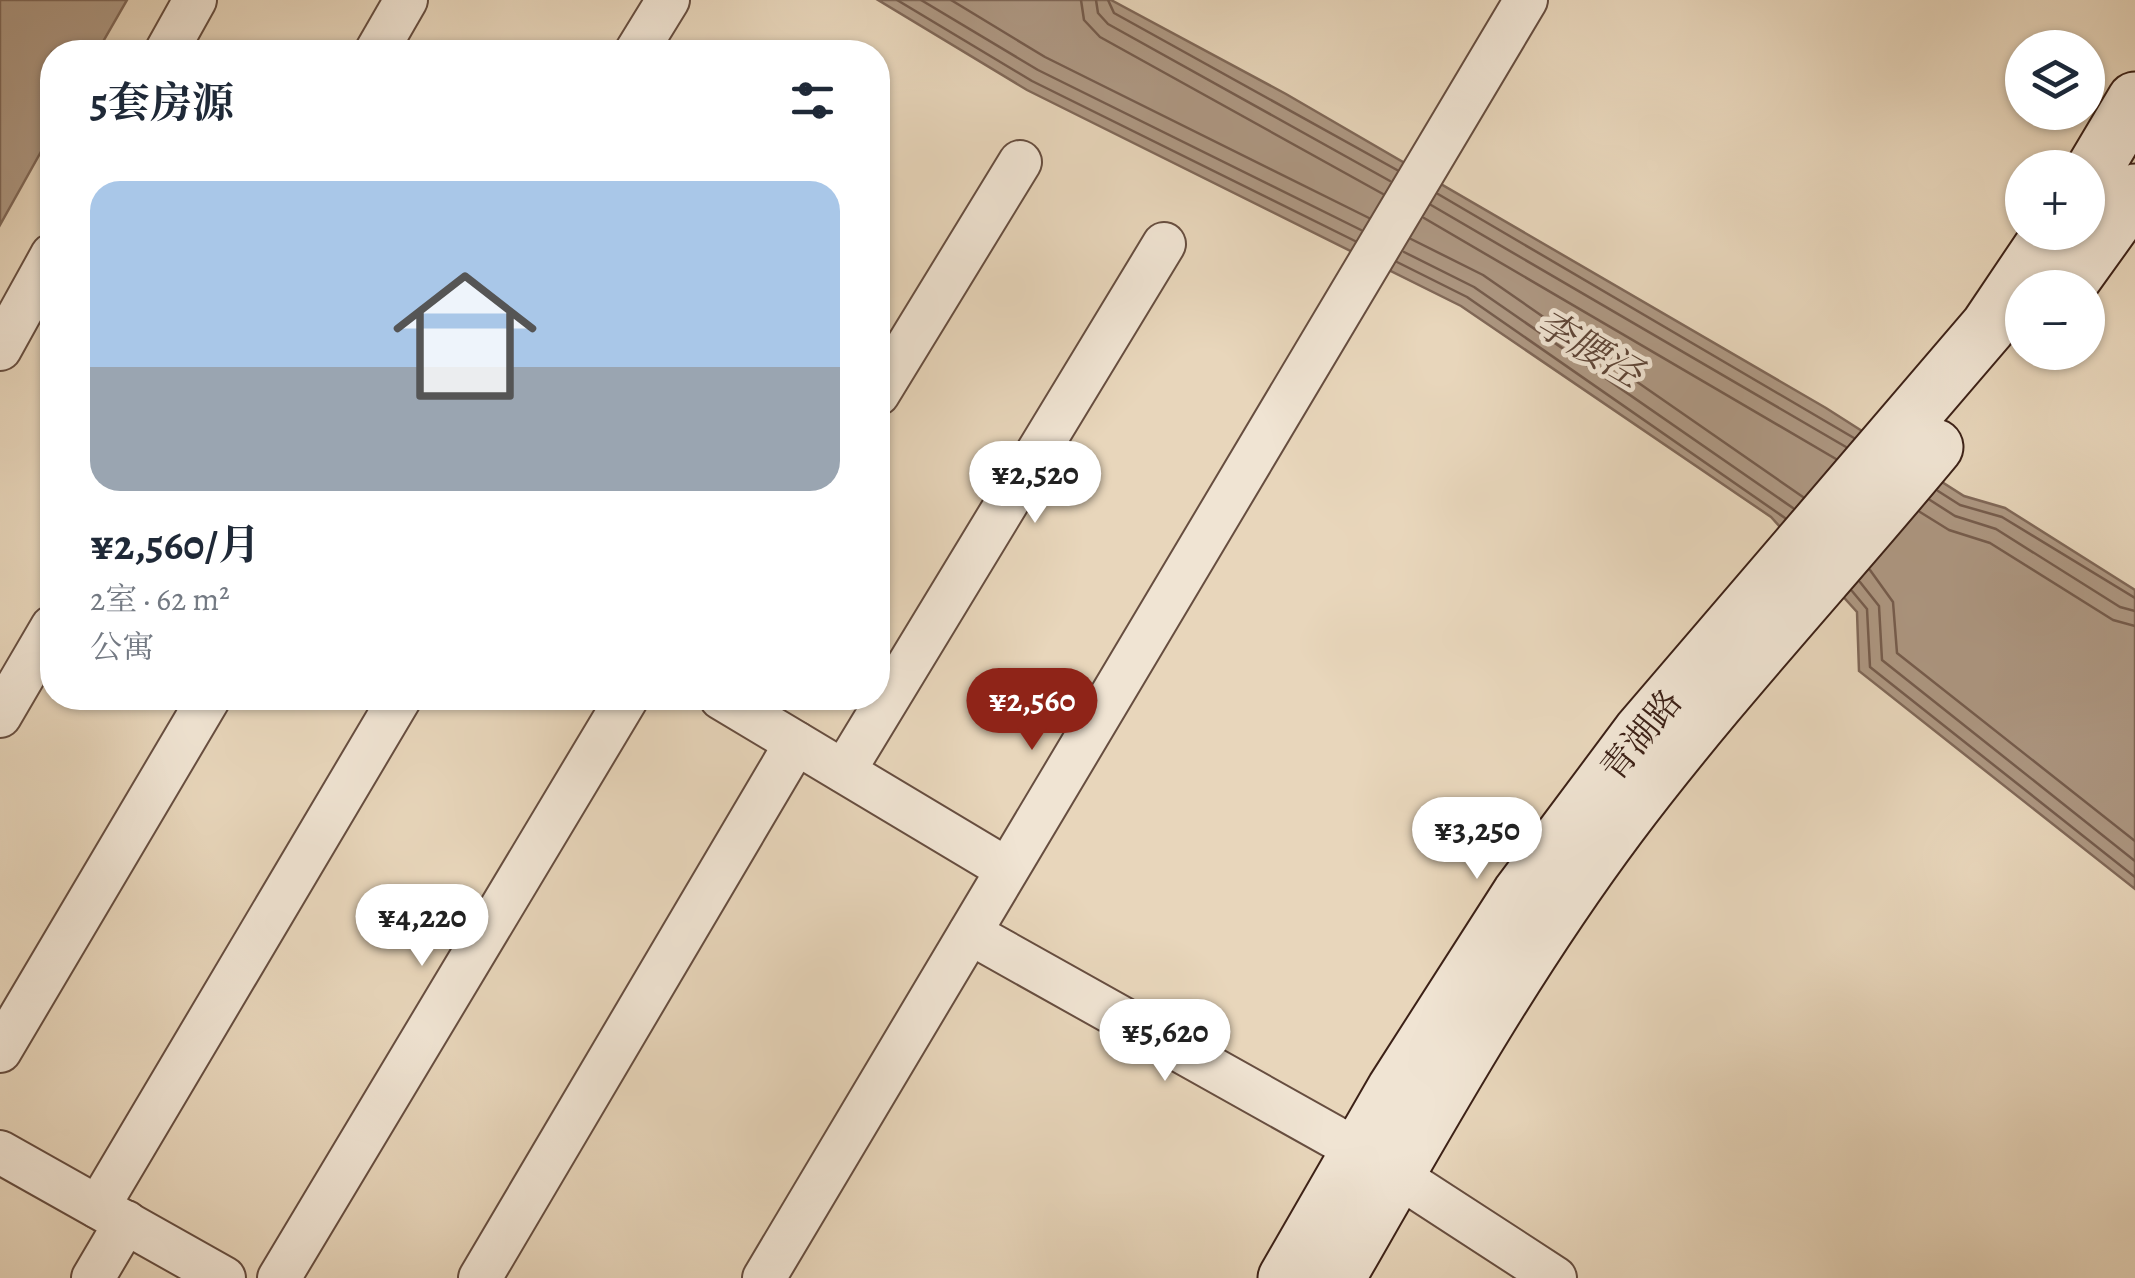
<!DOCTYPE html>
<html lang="zh">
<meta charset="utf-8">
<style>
body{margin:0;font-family:Alegreya,"Noto Serif SC",serif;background:#f2f2f3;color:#1f2937;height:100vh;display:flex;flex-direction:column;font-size:38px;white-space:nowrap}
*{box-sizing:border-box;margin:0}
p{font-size:32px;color:#747a83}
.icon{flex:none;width:55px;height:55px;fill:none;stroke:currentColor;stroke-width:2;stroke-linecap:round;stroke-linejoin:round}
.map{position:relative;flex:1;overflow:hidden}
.sheet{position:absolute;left:40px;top:40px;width:850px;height:670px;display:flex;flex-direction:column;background:#fff;border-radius:40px;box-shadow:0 2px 8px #0004}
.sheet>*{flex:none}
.tools{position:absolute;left:2005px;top:30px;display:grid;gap:20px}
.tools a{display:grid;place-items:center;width:100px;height:100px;border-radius:50%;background:#fff;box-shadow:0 2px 8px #0004;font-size:50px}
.price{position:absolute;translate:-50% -85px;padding:0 22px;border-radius:35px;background:#fff;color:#222;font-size:32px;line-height:65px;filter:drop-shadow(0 2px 5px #0008)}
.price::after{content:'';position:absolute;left:50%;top:60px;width:30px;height:22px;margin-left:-15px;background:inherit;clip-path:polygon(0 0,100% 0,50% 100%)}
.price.active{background:#8f2418;color:#fff}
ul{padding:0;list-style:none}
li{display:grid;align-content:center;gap:20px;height:530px;padding:0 50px}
li span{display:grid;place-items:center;height:310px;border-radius:30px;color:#555}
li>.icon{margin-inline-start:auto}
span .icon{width:180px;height:180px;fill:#fffc;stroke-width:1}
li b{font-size:42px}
h2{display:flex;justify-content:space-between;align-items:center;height:120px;padding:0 50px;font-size:42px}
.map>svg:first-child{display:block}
.water{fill:#ae9883;stroke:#806858;stroke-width:2.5}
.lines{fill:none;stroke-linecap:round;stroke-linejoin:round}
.shore{stroke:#755c4d;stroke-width:2.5}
.minor-casing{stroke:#674e40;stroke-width:46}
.secondary-casing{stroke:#3c2117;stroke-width:59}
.minor{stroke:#f0e4d3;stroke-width:42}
.secondary{stroke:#f0e4d3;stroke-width:55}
.labels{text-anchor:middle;stroke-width:9;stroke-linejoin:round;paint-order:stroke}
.street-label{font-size:35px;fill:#3c2117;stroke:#f0e4d3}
.water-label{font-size:38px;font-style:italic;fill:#5e4537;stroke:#f0e4d3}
</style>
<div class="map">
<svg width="2135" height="1278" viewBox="0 0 2135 1278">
<rect width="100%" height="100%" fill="#e8d6bb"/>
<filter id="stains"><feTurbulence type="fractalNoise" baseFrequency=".002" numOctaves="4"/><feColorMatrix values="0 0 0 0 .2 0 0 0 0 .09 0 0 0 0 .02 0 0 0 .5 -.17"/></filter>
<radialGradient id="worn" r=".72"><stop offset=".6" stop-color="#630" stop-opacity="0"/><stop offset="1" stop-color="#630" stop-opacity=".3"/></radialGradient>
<g class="water">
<path d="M0,0h127l-30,52h-45v80l-52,93z"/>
<path d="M878,0h233l175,94 540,314 138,88 41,12 130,82v299l-276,-218 -2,-59 -86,-95 -310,-211 -434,-216z"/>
</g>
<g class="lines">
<g class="shore">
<path d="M897,0l135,81 323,160"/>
<path d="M921,0l117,70 323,160"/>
<path d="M951,0l94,57 324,161"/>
<path d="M1081,0l3,20 16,17 283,157"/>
<path d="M1096,0l2,13 10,11 282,157"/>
<path d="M1108,0l6,13 283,157"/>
<path d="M1438,194l416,244"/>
<path d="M1431,205l415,242"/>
<path d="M1424,218l412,241"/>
<path d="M1411,239l72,36 320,222"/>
<path d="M1404,252l70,35 319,221"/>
<path d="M1397,262l70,35 318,221"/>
<path d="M1938,491l22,14 42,12 133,81"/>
<path d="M1930,500l25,16 41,13 124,78 15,4"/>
<path d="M1920,512l29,18 41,13 123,77 22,6"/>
<path d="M1870,570l23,32 4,51 238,188"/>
<path d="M1860,582l19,24 3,54 253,201"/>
<path d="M1852,591l15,18 3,58 265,210"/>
</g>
<g class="minor-casing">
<g id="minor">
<path d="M166,52l29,-52"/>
<path d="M376,52l30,-52"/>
<path d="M636,52l32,-52"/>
<path d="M0,349l52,-94"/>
<path d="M878,394l142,-232"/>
<path d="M721,698l284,170"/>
<path d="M0,716l52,-89"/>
<path d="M844,771l320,-527"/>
<path d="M970,933l391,219 194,126"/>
<path d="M0,1051l209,-353"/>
<path d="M0,1152l224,126"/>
<path d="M98,1207l302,-509"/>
<path d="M93,1278l33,-56"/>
<path d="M279,1278l348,-580"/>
<path d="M480,1278l316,-535"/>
<path d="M764,1278l762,-1278"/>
</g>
</g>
<g class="secondary-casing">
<g id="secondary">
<path d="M2088,179l47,-79"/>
<path d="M2066,288l69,-96"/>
<path d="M1286,1278l109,-189 125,-195 121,-162 347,-405 64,-95"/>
<path d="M1337,1278c88,-153 175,-310 281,-452 99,-132 212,-252 317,-379"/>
</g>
</g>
<use href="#minor" class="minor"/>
<use href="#secondary" class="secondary"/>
</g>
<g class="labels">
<g class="street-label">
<text transform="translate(1641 735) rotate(-51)" y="12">青湖路</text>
</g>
<g class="water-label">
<text transform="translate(1589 348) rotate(30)" y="13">李腰泾</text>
</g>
</g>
<rect width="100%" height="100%" filter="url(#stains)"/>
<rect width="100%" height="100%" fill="url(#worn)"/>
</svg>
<div class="tools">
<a><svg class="icon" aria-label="layers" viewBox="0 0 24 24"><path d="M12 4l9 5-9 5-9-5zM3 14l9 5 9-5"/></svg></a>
<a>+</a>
<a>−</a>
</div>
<b class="price" style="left:1035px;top:526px">¥2,520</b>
<b class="price active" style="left:1032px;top:753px">¥2,560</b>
<b class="price" style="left:1477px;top:882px">¥3,250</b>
<b class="price" style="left:422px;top:969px">¥4,220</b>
<b class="price" style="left:1165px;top:1084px">¥5,620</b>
<section class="sheet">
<h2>5套房源<svg class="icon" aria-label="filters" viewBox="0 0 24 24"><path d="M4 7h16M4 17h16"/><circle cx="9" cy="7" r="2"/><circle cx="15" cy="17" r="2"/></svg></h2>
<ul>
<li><span style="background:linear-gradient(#a9c7e8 60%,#9aa5b1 0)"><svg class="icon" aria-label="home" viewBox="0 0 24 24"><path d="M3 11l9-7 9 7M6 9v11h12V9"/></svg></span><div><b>¥2,560/月</b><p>2室 · 62 m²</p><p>公寓</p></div></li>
</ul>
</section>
</div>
